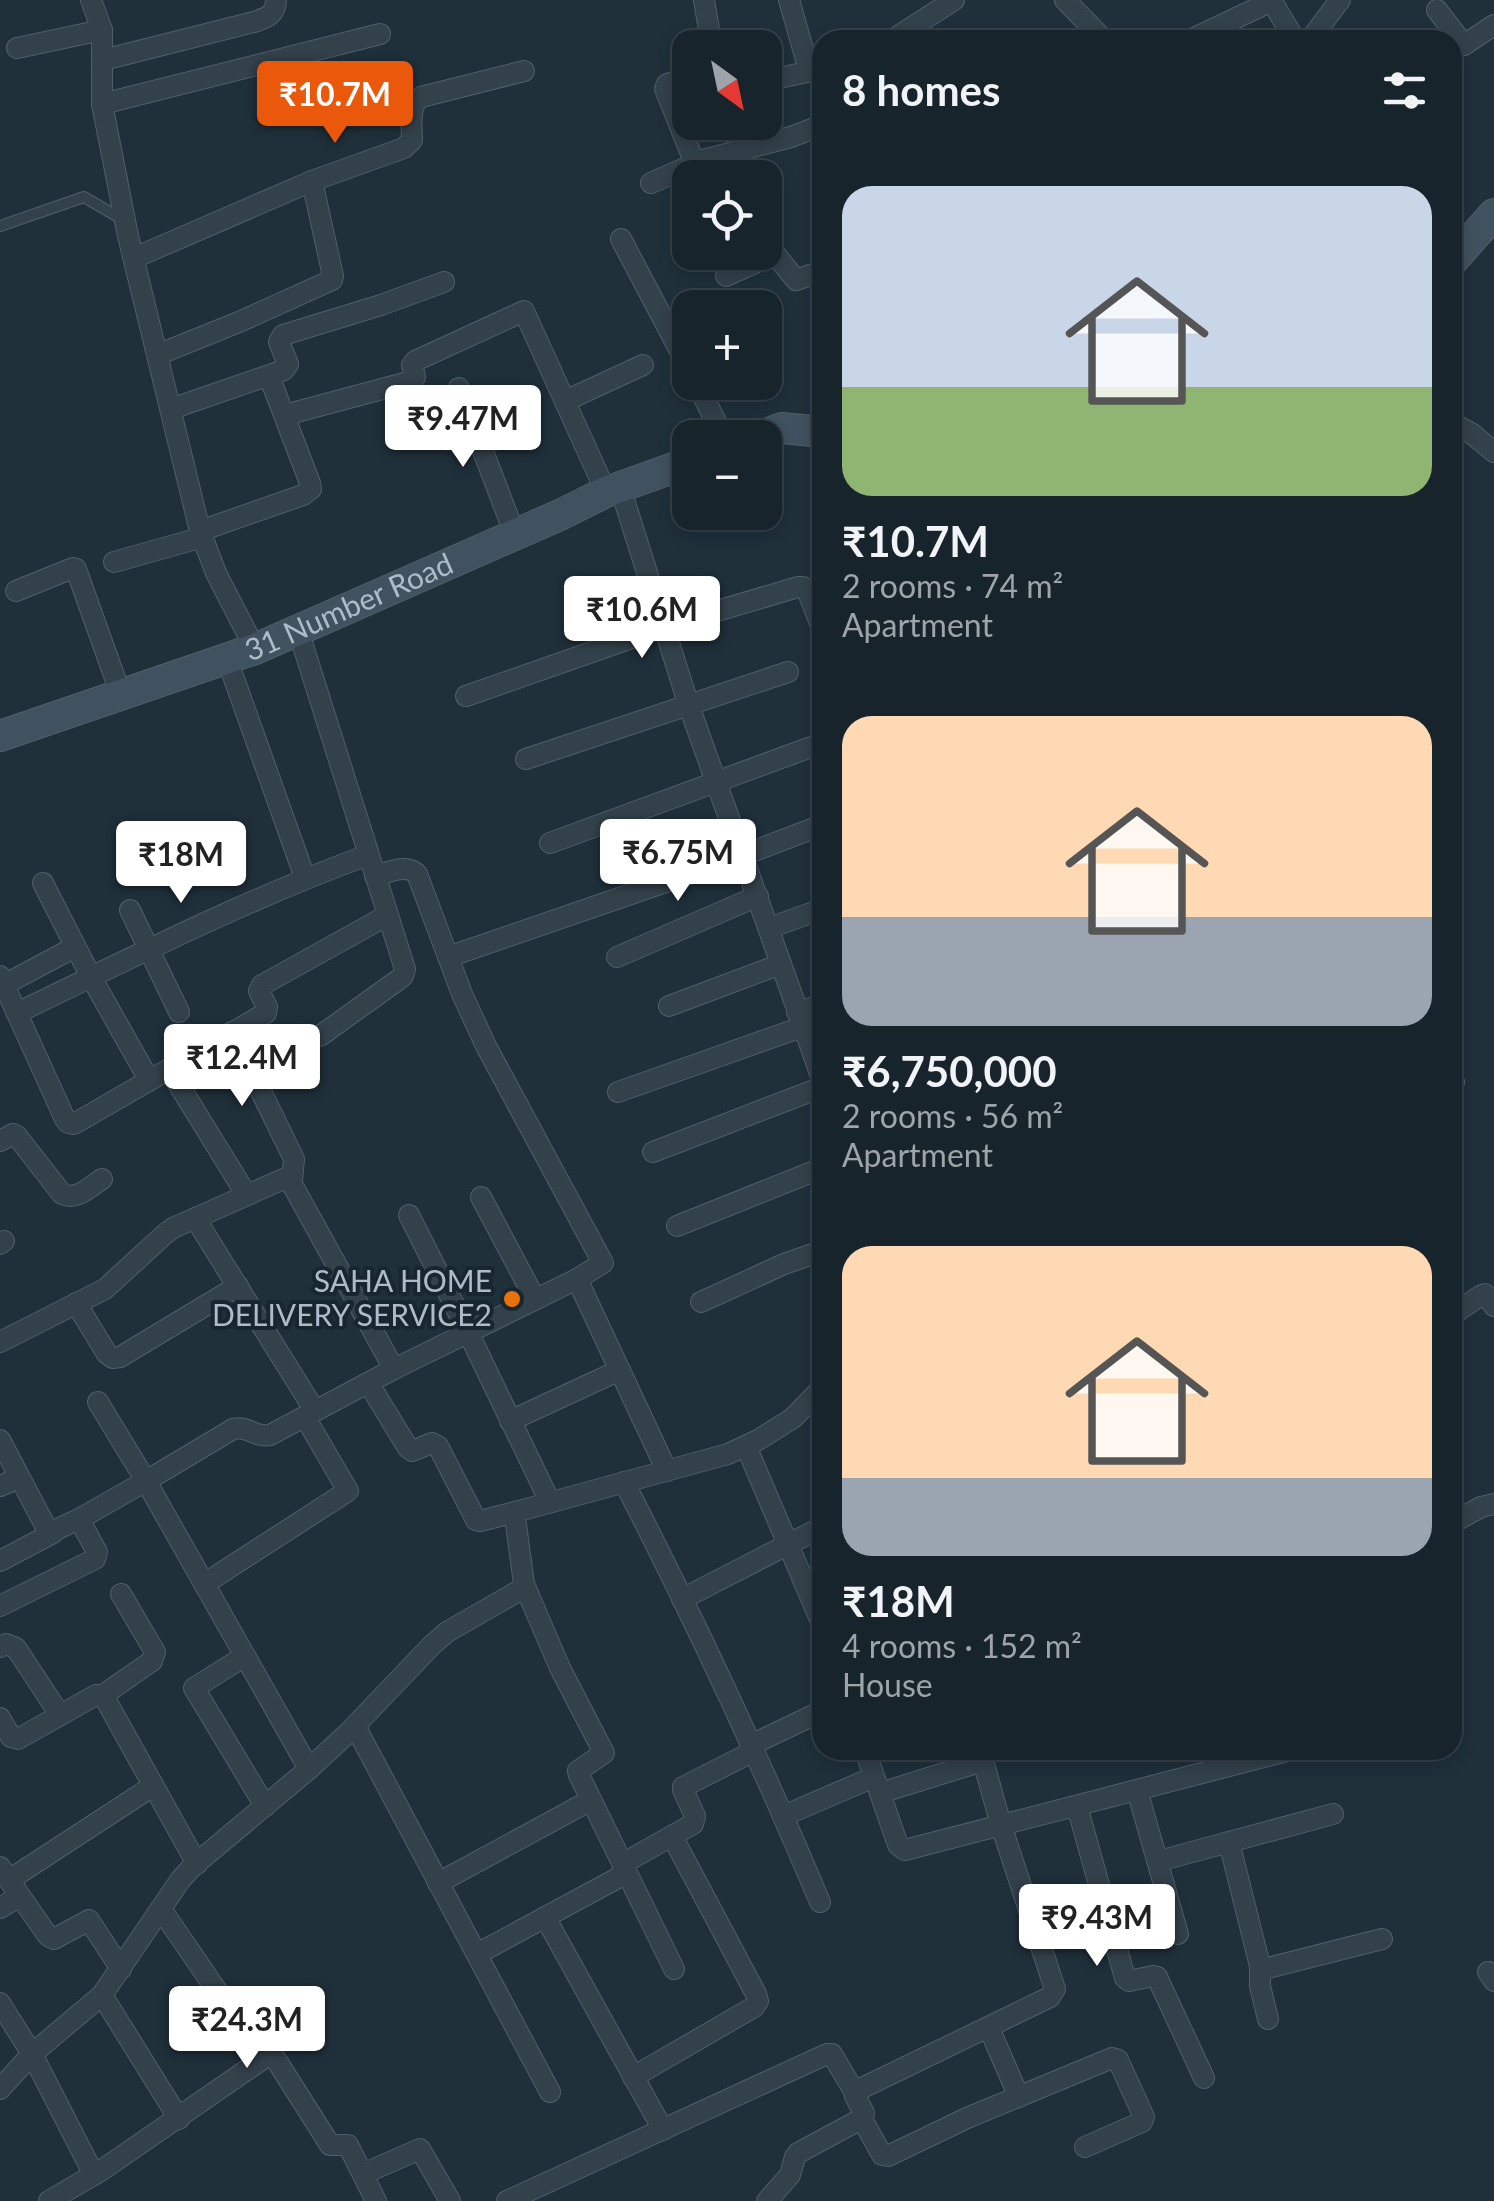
<!DOCTYPE html>
<meta charset="utf-8">
<style>
body{margin:0;font-family:Lato,sans-serif;background:#243038;color:#f1f3f6;height:100vh;display:flex;flex-direction:column;font-size:38px;white-space:nowrap}
*{box-sizing:border-box;margin:0}
p{font-size:32px;color:#9ea4a9}
.icon{flex:none;width:55px;height:55px;fill:none;stroke:currentColor;stroke-width:2;stroke-linecap:round;stroke-linejoin:round}
.map{position:relative;flex:1;overflow:hidden}
.sheet{position:absolute;left:812px;top:30px;width:650px;height:1730px;display:flex;flex-direction:column;background:#17242c;border-radius:30px;box-shadow:0 5px 15px #0003,0 0 0 2px #364148}
.sheet>*{flex:none}
.needle{width:65px;rotate:147deg}
.fabs{position:absolute;left:672px;top:30px;display:grid;gap:20px}
.fabs a{display:grid;place-items:center;width:110px;height:110px;border-radius:20px;background:#17242c;box-shadow:0 5px 15px #0003,0 0 0 2px #364148;font-size:50px}
.price{position:absolute;translate:-50% -85px;padding:0 22px;border-radius:10px;background:#fff;color:#222;font-size:32px;line-height:65px;filter:drop-shadow(0 2px 5px #0008)}
.price::after{content:'';position:absolute;left:50%;top:60px;width:30px;height:22px;margin-left:-15px;background:inherit;clip-path:polygon(0 0,100% 0,50% 100%)}
.price.selected{background:#ea580c;color:#fff}
ul{padding:0;list-style:none}
li{display:grid;align-content:center;gap:20px;height:530px;padding:0 30px}
li span{display:grid;place-items:center;height:310px;border-radius:30px;color:#555}
li>.icon{margin-inline-start:auto}
span .icon{width:180px;height:180px;fill:#fffc;stroke-width:1}
li b{font-size:42px}
h2{display:flex;justify-content:space-between;align-items:center;height:120px;padding:0 30px;font-size:42px}
.map>svg:first-child{display:block}
.lines{fill:none;stroke-linecap:round;stroke-linejoin:round}
.service-casing{stroke:#505f69;stroke-width:12}
.minor-casing{stroke:#505f69;stroke-width:22}
.secondary-casing{stroke:#505f69;stroke-width:32}
.service{stroke:#33414b;stroke-width:10}
.minor{stroke:#33414b;stroke-width:20}
.secondary{stroke:#40515f;stroke-width:30}
.food-dot{fill:#e8710a;stroke:#182630;stroke-width:4}
.labels{text-anchor:middle;stroke-width:8;stroke-linejoin:round;paint-order:stroke}
.street-label{font-size:30px;fill:#adbcc8;stroke:#182630}
.poi-label{font-size:30px;fill:#adbcc8;stroke:#182630;text-anchor:end}
</style>
<div class="map">
<svg width="1494" height="2201" viewBox="0 0 1494 2201">
<rect width="100%" height="100%" fill="#1f303b"/>
<g class="lines">
<g class="service-casing">
<path id="service" d="M0,226l84,-29 41,24"/>
</g>
<g class="minor-casing">
<g id="minor">
<path d="M91,0l11,30v74l26,132 72,295 16,42 39,76"/>
<path d="M704,0l8,48"/>
<path d="M789,0l20,70"/>
<path d="M1065,0l39,40"/>
<path d="M1271,0l24,40"/>
<path d="M1437,10l27,35 30,-20"/>
<path d="M1192,39l80,-38"/>
<path d="M892,40l62,-40"/>
<path d="M1310,40l30,-40"/>
<path d="M17,48l85,-18"/>
<path d="M103,60l151,-38c12,-4 22,-7 22,-22"/>
<path d="M690,77l-23,7 -2,5 30,75"/>
<path d="M765,81l56,-12"/>
<path d="M102,104l278,-70"/>
<path d="M651,183l52,-23 88,-23 31,-12"/>
<path d="M621,239l69,131"/>
<path d="M134,258l178,-77 92,-33 8,-8c0,-14 -4,-34 9,-43l103,-26"/>
<path d="M726,276l49,-22 21,26 26,-9"/>
<path d="M157,355l82,-33 93,-42 1,-4 -21,-95"/>
<path d="M696,382l28,56"/>
<path d="M459,388l56,147"/>
<path d="M565,401l78,-36"/>
<path d="M171,409l113,-39 4,-6 -9,-22 4,-7 98,-30 63,-23"/>
<path d="M285,415l127,-34 3,-4 -3,-12 3,-4 109,-50 82,181"/>
<path d="M1452,423l19,10 23,19"/>
<path d="M620,487l69,219 133,373"/>
<path d="M200,531l103,-36 8,-6 -1,-6 -41,-107"/>
<path d="M114,562l89,-25"/>
<path d="M16,591l57,-23 3,1 45,126"/>
<path d="M298,630l107,339 -2,7 -5,4 -78,56"/>
<path d="M227,659l78,219"/>
<path d="M466,696l197,-69 135,-40h5l4,3 15,38"/>
<path d="M526,759l262,-87"/>
<path d="M550,843l272,-100"/>
<path d="M43,883l48,94 58,103"/>
<path d="M130,910l49,102"/>
<path d="M769,928l53,-19"/>
<path d="M448,957l296,-102 78,-30"/>
<path d="M617,957l141,-61"/>
<path d="M0,976l65,143 3,4 6,1 192,-111 1,-6 -8,-16 3,-6 126,-70"/>
<path d="M0,987l75,-40"/>
<path d="M669,1006l112,-42"/>
<path d="M797,1012l25,-7"/>
<path d="M17,1013c116,-56 230,-114 351,-158"/>
<path d="M232,1032l62,127 -2,21"/>
<path d="M169,1069l77,125"/>
<path d="M1452,1082h2"/>
<path d="M618,1092l184,-65"/>
<path d="M0,1141l13,-7 4,2 45,58c14,7 28,-7 40,-15"/>
<path d="M653,1152l169,-65"/>
<path d="M481,1197l54,102"/>
<path d="M409,1215l59,117 82,170"/>
<path d="M195,1218l120,193"/>
<path d="M677,1226l145,-58"/>
<path d="M0,1244l4,-3"/>
<path d="M577,1279l90,192"/>
<path d="M701,1302l83,-38 38,-13"/>
<path d="M76,1303l31,51 6,4 7,-1 118,-71"/>
<path d="M1452,1315l28,-19 5,-2 9,12"/>
<path d="M0,1342l105,-53 60,-55 8,-6 115,-51 106,192"/>
<path d="M369,1384l39,64 4,3 20,-8 6,3 38,74 4,1 39,-10"/>
<path d="M98,1402l48,79 87,-52c15,-4 22,9 37,6l124,-66 183,-90 26,-16 -117,-217 -24,-52 -45,-120c-11,-11 -29,-1 -42,2"/>
<path d="M510,1421l110,-51"/>
<path d="M0,1440l49,93 30,-14 67,-38 163,288"/>
<path d="M746,1446l76,178"/>
<path d="M624,1482c71,138 136,278 196,420"/>
<path d="M0,1486l19,-8"/>
<path d="M1452,1523l29,-16 13,-3"/>
<path d="M0,1561l53,-28"/>
<path d="M204,1584l144,-93 -43,-74"/>
<path d="M524,1584l36,84 44,85 -26,18 1,4 95,194"/>
<path d="M682,1599l140,-72"/>
<path d="M0,1606l95,-47 2,-7 -18,-33"/>
<path d="M0,1647l6,-3 10,4 44,67"/>
<path d="M245,1656l-51,32 71,118"/>
<path d="M103,1695l49,-34 3,-9 -34,-58"/>
<path d="M0,1718l11,19 7,2 78,-44h7l94,169"/>
<path d="M355,1726l195,366"/>
<path d="M751,1745l71,-34"/>
<path d="M865,1750l33,95 7,5 386,-100"/>
<path d="M1137,1790l41,144"/>
<path d="M880,1793l103,-32"/>
<path d="M1077,1806l48,172 4,3 24,-5 4,1 47,101"/>
<path d="M783,1816l91,-39"/>
<path d="M1229,1842l31,124v20l8,33"/>
<path d="M1159,1861l174,-47"/>
<path d="M622,1864l71,-40 2,-8 -12,-26v-3l71,-36"/>
<path d="M0,1867l48,69 6,3 35,-19 32,49"/>
<path d="M9,1880l144,-94"/>
<path d="M438,1883l153,-83"/>
<path d="M0,1908l20,-12"/>
<path d="M161,1909l93,136 21,13 55,87h18l28,56"/>
<path d="M545,1917l118,213"/>
<path d="M477,1954l150,-81"/>
<path d="M1260,1970l122,-31"/>
<path d="M1488,1972l6,9"/>
<path d="M102,1995l77,124"/>
<path d="M0,2003l32,51 62,121"/>
<path d="M989,2028l30,69"/>
<path d="M633,2077l121,-70 4,-6 -2,-7 -84,-158"/>
<path d="M0,2089l32,-35 70,-59 79,-116 12,-13 116,-97 40,-37 83,-87 15,-13 75,-43 2,-5 -9,-67 4,-6 209,-57 30,-14 35,-22 29,-30"/>
<path d="M862,2119l20,36 6,1 79,-38 145,-60 6,2 26,57 -2,5 -57,25"/>
<path d="M363,2174l57,-25 30,52"/>
<path d="M49,2201l53,-31 168,-116"/>
<path d="M507,2201l320,-147h5l23,39"/>
<path d="M767,2201l23,-26 5,-18 3,-4 65,-35 1,-5 -9,-17 3,-6 192,-93 5,-8 -54,-164 -21,-75"/>
</g>
</g>
<g class="secondary-casing">
<g id="secondary">
<path d="M1452,261l42,-47"/>
<path d="M756,438l26,-10 40,4"/>
<path id="s1" d="M0,736l255,-87 307,-135 44,-22 84,-30"/>
</g>
</g>
<use href="#service" class="service"/>
<use href="#minor" class="minor"/>
<use href="#secondary" class="secondary"/>
</g>
<circle class="food-dot" cx="512" cy="1299" r="10"/>
<g class="labels">
<g class="street-label">
<text dy="10" stroke="none"><textPath href="#s1" startOffset="372">31 Number Road</textPath></text>
</g>
<g class="poi-label">
<text x="492" y="1292">SAHA HOME<tspan x="492" dy="34">DELIVERY SERVICE2</tspan></text>
</g>
</g>
</svg>
<div class="fabs">
<a><svg class="needle" viewBox="-14 -14 28 28"><path d="M0-13l5 13h-10z" fill="#e53935"/><path d="M0 13l5-13h-10z" fill="#9ea4a9"/></svg></a>
<a><svg class="icon" aria-label="locate" viewBox="0 0 24 24"><circle cx="12" cy="12" r="6"/><path d="M12 2v4M12 18v4M2 12h4M18 12h4"/></svg></a>
<a>+</a>
<a>−</a>
</div>
<b class="price selected" style="left:335px;top:146px">₹10.7M</b>
<b class="price" style="left:463px;top:470px">₹9.47M</b>
<b class="price" style="left:642px;top:661px">₹10.6M</b>
<b class="price" style="left:678px;top:904px">₹6.75M</b>
<b class="price" style="left:181px;top:906px">₹18M</b>
<b class="price" style="left:242px;top:1109px">₹12.4M</b>
<b class="price" style="left:1097px;top:1969px">₹9.43M</b>
<b class="price" style="left:247px;top:2071px">₹24.3M</b>
<section class="sheet">
<h2>8 homes<svg class="icon" aria-label="filters" viewBox="0 0 24 24"><path d="M4 7h16M4 17h16"/><circle cx="9" cy="7" r="2"/><circle cx="15" cy="17" r="2"/></svg></h2>
<ul>
<li><span style="background:linear-gradient(#c9d6e8 65%,#8fb573 0)"><svg class="icon" aria-label="home" viewBox="0 0 24 24"><path d="M3 11l9-7 9 7M6 9v11h12V9"/></svg></span><div><b>₹10.7M</b><p>2 rooms · 74 m²</p><p>Apartment</p></div></li>
<li><span style="background:linear-gradient(#ffd9b3 65%,#9aa5b1 0)"><svg class="icon" aria-label="home" viewBox="0 0 24 24"><path d="M3 11l9-7 9 7M6 9v11h12V9"/></svg></span><div><b>₹6,750,000</b><p>2 rooms · 56 m²</p><p>Apartment</p></div></li>
<li><span style="background:linear-gradient(#ffd9b3 75%,#9aa5b1 0)"><svg class="icon" aria-label="home" viewBox="0 0 24 24"><path d="M3 11l9-7 9 7M6 9v11h12V9"/></svg></span><div><b>₹18M</b><p>4 rooms · 152 m²</p><p>House</p></div></li>
</ul>
</section>
</div>
